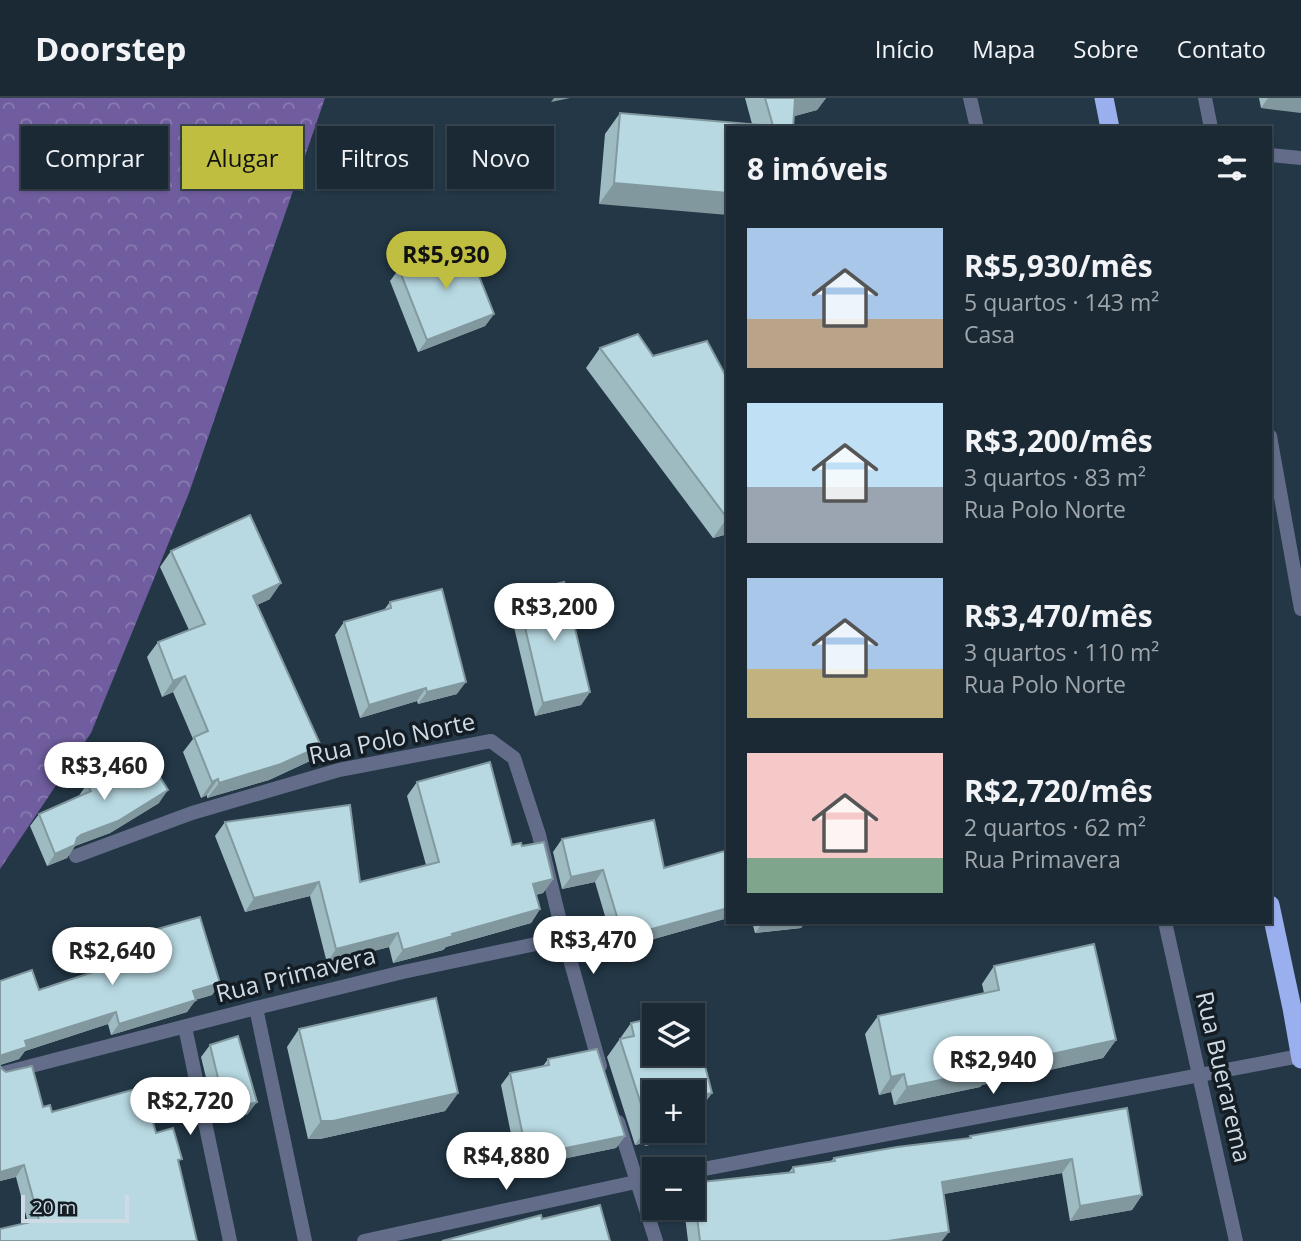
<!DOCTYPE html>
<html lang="pt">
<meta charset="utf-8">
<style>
body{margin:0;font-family:"Open Sans",sans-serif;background:#273540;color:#f1f3f6;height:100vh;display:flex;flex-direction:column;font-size:26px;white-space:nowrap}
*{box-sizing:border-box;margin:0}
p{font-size:23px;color:#9fa6ac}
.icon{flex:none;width:38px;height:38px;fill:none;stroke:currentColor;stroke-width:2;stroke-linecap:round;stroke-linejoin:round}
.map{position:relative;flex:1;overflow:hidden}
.side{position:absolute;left:726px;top:28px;width:546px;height:798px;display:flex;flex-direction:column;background:#1a2934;border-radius:0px;box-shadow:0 2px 5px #0004,0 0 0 2px #38454f}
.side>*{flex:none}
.guide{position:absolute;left:21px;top:28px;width:600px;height:63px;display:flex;gap:14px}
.fabs{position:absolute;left:642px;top:905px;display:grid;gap:14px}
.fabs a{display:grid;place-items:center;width:63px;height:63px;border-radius:0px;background:#1a2934;box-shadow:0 2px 5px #0004,0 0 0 2px #38454f;font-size:35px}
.scale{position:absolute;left:21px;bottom:18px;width:108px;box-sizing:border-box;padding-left:7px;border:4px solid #cedae4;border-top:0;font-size:19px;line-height:24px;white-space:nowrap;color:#cedae4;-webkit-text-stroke:5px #151d24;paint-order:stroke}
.price{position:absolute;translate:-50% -60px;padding:0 16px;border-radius:24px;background:#fff;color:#222;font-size:23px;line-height:46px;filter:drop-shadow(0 2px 4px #0008)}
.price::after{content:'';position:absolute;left:50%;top:42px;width:21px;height:16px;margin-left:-10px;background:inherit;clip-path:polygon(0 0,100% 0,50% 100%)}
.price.active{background:#bfbe41;color:#111}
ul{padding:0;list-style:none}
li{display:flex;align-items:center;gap:21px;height:175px;padding:0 21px}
li span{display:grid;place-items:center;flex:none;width:196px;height:140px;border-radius:0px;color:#555}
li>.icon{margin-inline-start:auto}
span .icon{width:84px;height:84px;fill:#fffc;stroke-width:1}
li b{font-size:30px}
h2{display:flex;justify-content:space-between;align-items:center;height:84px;padding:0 21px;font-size:30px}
.pill{padding:0 24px;border-radius:0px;background:#1a2934;box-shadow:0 2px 5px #0004,0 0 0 2px #38454f;font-size:24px;line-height:63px}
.pill.active{background:#bfbe41;color:#111}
header{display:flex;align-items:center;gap:42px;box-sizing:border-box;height:98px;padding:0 35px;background:#1a2934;border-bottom:2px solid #38454f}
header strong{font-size:33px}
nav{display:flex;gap:38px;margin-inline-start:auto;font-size:24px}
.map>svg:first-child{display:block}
.forest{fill:url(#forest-crowns)}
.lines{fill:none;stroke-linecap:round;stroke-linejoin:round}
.minor{stroke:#636d89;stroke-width:14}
.trunk{stroke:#99afee;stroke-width:19}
.wall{fill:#9ebbc2}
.shaded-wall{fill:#81989e}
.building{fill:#b8d9e2;stroke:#81989e;stroke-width:2}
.labels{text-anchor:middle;stroke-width:7;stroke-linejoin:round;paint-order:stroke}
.street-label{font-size:24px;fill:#cedae4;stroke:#151d24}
</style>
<header>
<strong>Doorstep</strong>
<nav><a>Início</a><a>Mapa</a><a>Sobre</a><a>Contato</a></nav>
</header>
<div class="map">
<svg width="1301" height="1143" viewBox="0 0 1301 1143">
<defs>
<pattern id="forest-crowns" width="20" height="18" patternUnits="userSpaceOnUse" patternTransform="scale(1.75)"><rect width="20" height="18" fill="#705d9f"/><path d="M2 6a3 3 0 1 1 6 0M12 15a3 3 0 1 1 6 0" fill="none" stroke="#8a7bb1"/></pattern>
</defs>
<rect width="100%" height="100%" fill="#233746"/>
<path class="forest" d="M0,0h325l-136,395 -98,240 -91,136z"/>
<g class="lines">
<g class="minor">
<path d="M970,0l7,30"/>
<path d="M1205,0l6,30"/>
<path d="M1270,57l31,3"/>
<path d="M1270,338l31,173"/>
<path d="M76,758l116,-43 147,-43 152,-29 23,17 25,77 25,103 36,128"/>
<path d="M1165,824l71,319"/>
<path d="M256,910l49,233"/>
<path d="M185,929l45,214"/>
<path d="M0,976l256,-66 147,-36 161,-34"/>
<path d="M618,1024l38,119"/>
<path d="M693,1073l607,-115"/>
<path d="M364,1143l290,-63"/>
</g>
<g class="trunk">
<path d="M1104,0l6,30"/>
<path d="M1270,807l22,103 9,51"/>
</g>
</g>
<g class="wall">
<path d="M745,0h81l-9,12 -23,6 -195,88 6,-70 15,-21 132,11z"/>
<path d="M1259,0h42l-40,10z"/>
<path d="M399,171l95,45 -9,12 -67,26 -28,-71z"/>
<path d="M600,250l53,8 75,24v154l-15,4 -127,-170z"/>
<path d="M171,453l99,48 -13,6 64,141 -11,15 -41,19 -62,18v-3l-6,3 -18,-46 10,-13 -20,-47 -11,5 -15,-40 11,-15 31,-12 -29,-63z"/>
<path d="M517,496l73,98 -9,13 -46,11 -26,-110z"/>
<path d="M390,504l67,92 -39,10 -1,-3 -57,17 -25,-83 9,-13 40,-12z"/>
<path d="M417,684l95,63 10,1 31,33 -10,14 -7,2 4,14 -9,14 -85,24 -3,3 -50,13 -4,-16 -62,16 -17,-67 -65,16 -30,-76 10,-14 135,60 66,-17 -19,-69z"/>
<path d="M87,686l72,19 -49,30 -35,13 -8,12 -20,8 -17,-40 9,-12 39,-17z"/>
<path d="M562,741l102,29 64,-18v68l-113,32 -20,-68 -33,7 -9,-37z"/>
<path d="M752,824h53l-4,6 -46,5z"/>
<path d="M136,837l84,48 -8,12 -17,5 -8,12 -76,23 -3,-11 -83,27 -6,8 -19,6 39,-75 55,-19 6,-9 30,-9 -2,-6z"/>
<path d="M994,868l122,74 -13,18 -121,27 -2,2 -86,18 -3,-13 -12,3 -14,-61 13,-18 106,-23 -2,-9z"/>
<path d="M631,925l81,70 -14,18 1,7 -6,9v-35h-39v38h37l-4,6 -42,10 -1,-3 -9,2 -28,-88z"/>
<path d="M299,931l159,64 -13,18 -125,28h-12l-21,-92z"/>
<path d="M210,947l38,69 -31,9 -16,-66z"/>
<path d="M548,961l77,77 -9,12 -98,20 -17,-83 9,-12 33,-7z"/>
<path d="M0,968l2,3 41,38 9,5 104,21 23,31 18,77 -169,-18 -12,-46 -16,4z"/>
<path d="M1127,1010l15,87 -10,15 -62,11 -8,-48 -118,21 -2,47h-254l-4,-33h9v-25l96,-11 4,-5 38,-6 3,-3 135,-19 1,-3z"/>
</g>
<g class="shaded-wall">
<path d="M554,0h16l-19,4z"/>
<path d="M798,0h28l-9,12 -36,10 14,-21z"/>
<path d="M1268,0h33v15l-40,-5z"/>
<path d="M614,85l114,10v22l-129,-11z"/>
<path d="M494,216l-9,12 -67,26 9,-12z"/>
<path d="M727,420h1v16l-15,4z"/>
<path d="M281,485l-11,16 -28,13 11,-16z"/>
<path d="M185,578l-12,16 -11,5 11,-16z"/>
<path d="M466,584l-9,12 -39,10 9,-12z"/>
<path d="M426,590l-9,13 -57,17 9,-13z"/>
<path d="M590,594l-9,13 -46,11 8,-13z"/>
<path d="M321,648l-11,15 -41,19 -62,18 12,-15z"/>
<path d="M218,681l-11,16 -6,3 11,-16z"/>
<path d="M168,692l-9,13 -49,30 -35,13 -8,12 -20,8 8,-12 26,-19z"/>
<path d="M603,772l-8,12 -33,7 9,-12z"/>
<path d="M553,781l-10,14 -20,4 10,-13z"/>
<path d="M319,784l-9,14 -65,16 9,-14z"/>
<path d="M728,810v10l-113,32 8,-13z"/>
<path d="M540,811l-9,14 -85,24 -3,3 -50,13 10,-13 49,-16z"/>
<path d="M763,824h42l-4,6 -46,5z"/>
<path d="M398,835l-9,14 -62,16 9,-14z"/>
<path d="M220,885l-8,12 -28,8 9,-12z"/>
<path d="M196,902l-9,12 -76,23 8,-11z"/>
<path d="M116,914l-8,12 -83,27 -6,8 -19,6v-7l2,-3 23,-14z"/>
<path d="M1116,942l-13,18 -121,27 -2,2 -86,18 13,-18z"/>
<path d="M904,976l-13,18 -12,3 12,-18z"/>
<path d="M458,995l-13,18 -125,28h-12l13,-18z"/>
<path d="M712,995l-13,18 -6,1 1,-15z"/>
<path d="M257,1004l-9,12 -31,9 9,-12z"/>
<path d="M699,1020l-6,9v-8z"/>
<path d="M654,1027v3l-10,15 -9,2 13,-19z"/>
<path d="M656,1032h35l-4,6 -42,10z"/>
<path d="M625,1038l-9,12 -98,20 9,-12z"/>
<path d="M1072,1061l-10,14 -130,23 10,-14z"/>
<path d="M24,1067l-8,12 -16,4v-9z"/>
<path d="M1142,1097l-10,15 -62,11 10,-15z"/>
<path d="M949,1134l-7,9h-55z"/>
</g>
<g class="building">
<path d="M765,0h33l-3,1 -2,29h-65v65l-114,-10 6,-70 153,13z"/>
<path d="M466,145l28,71 -67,26 -28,-71z"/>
<path d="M638,236l15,22 54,-15 21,39v138h-1l-127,-170z"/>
<path d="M250,417l31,68 -28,13 68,150 -40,18 -62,19 -1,-4 -6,3 -18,-45 14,-6 -23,-55 -12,5 -15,-39 47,-18 -34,-73z"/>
<path d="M564,484l26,110 -47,11 -26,-109z"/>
<path d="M442,491l24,93 -39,10 -1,-4 -57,17 -25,-83 47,-14 -1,-6z"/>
<path d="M143,652l25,40 -50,31 -37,14 -4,3 -2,7 -20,9 -16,-40 52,-23 -4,-7z"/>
<path d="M490,664l22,83 9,-2 1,3 22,-4 9,37 -20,5 7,25 -88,25 1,2 -50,14 -5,-17 -62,16 -17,-67 -65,16 -29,-76 125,-17 10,77 79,-20 -22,-80z"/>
<path d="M654,722l10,48 64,-18v58l-105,29 -20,-67 -32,7 -9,-38z"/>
<path d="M200,819l20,66 -27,8 3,9 -77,24 -3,-12 -91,29 2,6 -25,8 -2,3v-77l32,-11 7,20 63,-21 -2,-7 41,-12 -5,-15z"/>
<path d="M1094,846l22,96 -124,27 1,2 -86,18 -3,-13 -13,3 -13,-61 121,-26 -5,-24z"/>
<path d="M436,900l22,95 -125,28h-12l-22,-92z"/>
<path d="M690,911l2,6h-26z"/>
<path d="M654,920v36h39v-34l19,73 -18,4 5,21 -6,1v-27h-39v33l-6,1 -28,-87 14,-3 -3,-13z"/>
<path d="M238,938l19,66 -31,9 -16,-66z"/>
<path d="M597,951l28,87 -98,20 -17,-83 39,-8 -1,-6z"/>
<path d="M0,968l2,3 4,3 26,-6 11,41 7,-2 2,7 91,-25 13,46 17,-5 9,31 -4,1 19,81h-197v-12l39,-9 -15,-55 -24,7z"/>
<path d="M1127,1010l15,87 -62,11 -8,-47 -130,23 7,50 -61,9h-188l-7,-58 101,-11 -1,-5 42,-6 -1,-3 63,-11 74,-9 -1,-2z"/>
<path d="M600,1107l10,36h-168l99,-26 1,4z"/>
</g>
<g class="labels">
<g class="street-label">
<text transform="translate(392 641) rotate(-12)" y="8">Rua Polo Norte</text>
<text transform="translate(296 877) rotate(-14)" y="8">Rua Primavera</text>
<text transform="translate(1223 979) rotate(77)" y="8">Rua Buerarema</text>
</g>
</g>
</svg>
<div class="fabs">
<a><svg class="icon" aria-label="layers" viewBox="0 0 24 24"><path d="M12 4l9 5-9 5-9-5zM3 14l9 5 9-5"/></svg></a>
<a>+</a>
<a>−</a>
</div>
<div class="scale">20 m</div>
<b class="price active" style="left:446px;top:193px">R$5,930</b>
<b class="price" style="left:554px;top:545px">R$3,200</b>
<b class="price" style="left:104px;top:704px">R$3,460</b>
<b class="price" style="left:593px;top:878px">R$3,470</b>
<b class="price" style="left:112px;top:889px">R$2,640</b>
<b class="price" style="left:993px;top:998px">R$2,940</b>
<b class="price" style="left:190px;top:1039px">R$2,720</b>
<b class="price" style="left:506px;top:1094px">R$4,880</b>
<div class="guide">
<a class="pill">Comprar</a>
<a class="pill active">Alugar</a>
<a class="pill">Filtros</a>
<a class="pill">Novo</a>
</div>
<section class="side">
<h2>8 imóveis<svg class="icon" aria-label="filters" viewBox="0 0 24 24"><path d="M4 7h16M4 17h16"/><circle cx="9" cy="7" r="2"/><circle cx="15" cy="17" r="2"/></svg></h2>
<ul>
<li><span style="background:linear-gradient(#a9c7e8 65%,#b9a48a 0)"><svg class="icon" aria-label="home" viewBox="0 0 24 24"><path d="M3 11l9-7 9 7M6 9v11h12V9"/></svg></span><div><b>R$5,930/mês</b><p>5 quartos · 143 m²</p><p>Casa</p></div></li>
<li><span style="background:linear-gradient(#bfe0f5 60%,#9aa5b1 0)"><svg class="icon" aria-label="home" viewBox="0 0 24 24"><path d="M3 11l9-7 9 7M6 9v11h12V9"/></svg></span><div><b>R$3,200/mês</b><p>3 quartos · 83 m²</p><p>Rua Polo Norte</p></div></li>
<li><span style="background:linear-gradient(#a9c7e8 65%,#c2b280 0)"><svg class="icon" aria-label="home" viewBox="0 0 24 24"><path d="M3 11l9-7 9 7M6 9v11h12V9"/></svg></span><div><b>R$3,470/mês</b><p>3 quartos · 110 m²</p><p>Rua Polo Norte</p></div></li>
<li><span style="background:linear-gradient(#f6c9c9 75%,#7fa58c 0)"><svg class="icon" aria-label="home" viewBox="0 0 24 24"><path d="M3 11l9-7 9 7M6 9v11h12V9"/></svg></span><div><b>R$2,720/mês</b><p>2 quartos · 62 m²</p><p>Rua Primavera</p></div></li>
</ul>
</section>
</div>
